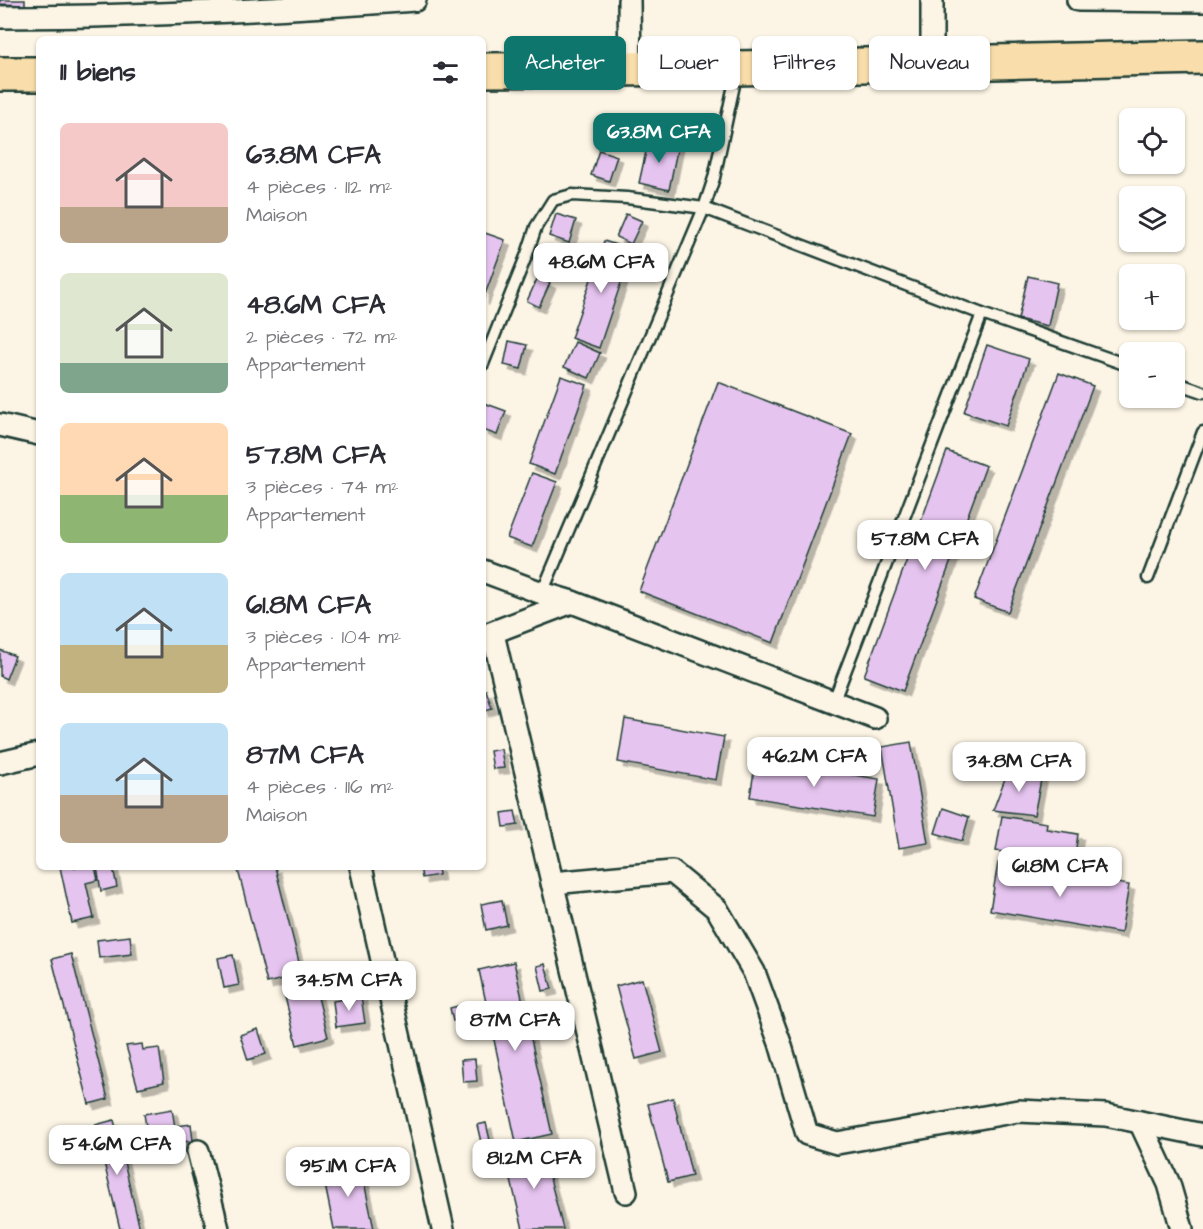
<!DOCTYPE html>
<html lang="fr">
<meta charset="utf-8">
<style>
body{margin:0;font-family:"Architects Daughter",sans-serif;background:#f2f2f3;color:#2b2b33;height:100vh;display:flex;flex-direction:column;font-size:22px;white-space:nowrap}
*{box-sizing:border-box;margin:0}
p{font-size:20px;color:#7c7c81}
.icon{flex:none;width:33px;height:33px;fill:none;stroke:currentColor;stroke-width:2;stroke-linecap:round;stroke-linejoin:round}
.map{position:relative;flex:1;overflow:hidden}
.side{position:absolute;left:36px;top:36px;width:450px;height:834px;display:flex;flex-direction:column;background:#fff;border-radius:9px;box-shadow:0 2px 4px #0004}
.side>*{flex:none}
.guide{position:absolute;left:504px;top:36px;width:570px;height:54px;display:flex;gap:12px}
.controls{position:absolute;left:1119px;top:108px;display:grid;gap:12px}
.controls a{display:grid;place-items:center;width:66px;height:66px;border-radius:9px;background:#fff;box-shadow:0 2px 4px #0004;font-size:30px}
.price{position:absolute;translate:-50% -51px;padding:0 14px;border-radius:12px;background:#fff;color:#222;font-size:20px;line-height:39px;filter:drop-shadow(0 2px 3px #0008)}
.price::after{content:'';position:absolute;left:50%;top:36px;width:18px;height:14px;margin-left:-9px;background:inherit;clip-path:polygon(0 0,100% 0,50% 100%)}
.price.on{background:#0f766e;color:#fff}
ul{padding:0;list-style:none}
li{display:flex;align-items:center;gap:18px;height:150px;padding:0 24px}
li span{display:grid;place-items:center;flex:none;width:168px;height:120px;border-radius:9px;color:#555}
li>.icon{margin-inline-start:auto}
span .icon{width:72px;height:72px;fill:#fffc;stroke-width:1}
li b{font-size:26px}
h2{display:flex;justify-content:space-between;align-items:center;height:72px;padding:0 24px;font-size:26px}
.tag{padding:0 21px;border-radius:9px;background:#fff;box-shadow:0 2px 4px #0004;font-size:21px;line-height:54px}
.tag.on{background:#0f766e;color:#fff}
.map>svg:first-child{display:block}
.building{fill:#e6c4f0;stroke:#1f3d34;stroke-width:1.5;filter:url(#shadow)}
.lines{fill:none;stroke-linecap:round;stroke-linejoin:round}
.lane-casing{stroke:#1f3d34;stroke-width:15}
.street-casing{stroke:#1f3d34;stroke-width:26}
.highway-casing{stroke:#1f3d34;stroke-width:38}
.lane{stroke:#fcf5e5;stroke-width:10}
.street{stroke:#fcf5e5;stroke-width:21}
.highway{stroke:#f9deab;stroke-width:33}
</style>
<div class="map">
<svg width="1203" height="1229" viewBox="0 0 1203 1229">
<defs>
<filter id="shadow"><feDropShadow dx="5.5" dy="5.5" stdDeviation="0" flood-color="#0004"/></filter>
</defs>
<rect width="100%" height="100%" fill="#fcf5e5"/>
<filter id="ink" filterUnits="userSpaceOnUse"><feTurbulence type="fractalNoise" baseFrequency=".0167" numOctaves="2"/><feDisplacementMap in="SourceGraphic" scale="12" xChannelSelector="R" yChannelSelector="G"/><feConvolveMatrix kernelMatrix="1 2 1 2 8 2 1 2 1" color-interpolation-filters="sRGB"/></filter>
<g filter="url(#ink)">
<g class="building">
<path d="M0,0h25v5l-25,-1z"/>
<path d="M649,138l29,7 -9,45 -30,-7z"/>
<path d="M599,150l18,6 -8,25 -18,-6z"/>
<path d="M556,214l20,6 -7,23 -20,-7z"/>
<path d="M626,214l16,7 -11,23 -15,-7z"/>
<path d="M485,233l20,7 -22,60v-63z"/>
<path d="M604,241l28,9 -33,98 -28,-10z"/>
<path d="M1028,276l29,7 -9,43 -30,-7z"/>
<path d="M538,277l12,6 -11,24 -12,-6z"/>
<path d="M509,341l18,4 -6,24 -17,-4z"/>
<path d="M575,342l25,11 -11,25 -25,-11z"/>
<path d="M987,345l42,14 -23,67 -42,-14z"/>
<path d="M1059,373l34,13 -85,226 -34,-13z"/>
<path d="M561,376l26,9 -32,89 -26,-10z"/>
<path d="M718,382l134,52 -79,209 -134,-52z"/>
<path d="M484,403l22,8 -9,24 -14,-5v-23z"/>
<path d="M947,451l39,15 -83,225 -39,-15z"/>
<path d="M532,473l25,9 -25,65 -25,-9z"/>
<path d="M0,650l15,6 -9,23 -6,-3z"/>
<path d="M486,690l6,18 -9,3v-20z"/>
<path d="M625,719l99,18 -8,43 -98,-18z"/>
<path d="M911,742l17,101 -29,5 -17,-101z"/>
<path d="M501,749l3,19 -11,1 -3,-18z"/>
<path d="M756,759l123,20 -6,38 -123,-20z"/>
<path d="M1009,768l33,7 -8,40 -41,-5z"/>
<path d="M943,808l26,9 -7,24 -27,-8z"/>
<path d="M515,811l3,14 -14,2 -2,-14z"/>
<path d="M1002,816l45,7 -1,6 32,5 -4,28 -78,-11z"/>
<path d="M998,863l131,22 -8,48 -131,-23z"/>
<path d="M60,867h35l3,13 -12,3 8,35 -22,5z"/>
<path d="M97,867h16l4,20 -16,4z"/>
<path d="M251,867h24l27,107 -35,9 -29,-113z"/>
<path d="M420,867h18l1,8 -17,3z"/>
<path d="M502,900l5,25 -21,5 -5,-26z"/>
<path d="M130,936l2,18 -33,4 -2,-18z"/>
<path d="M71,954l37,145 -19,5 -37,-145z"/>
<path d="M233,955l6,30 -15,3 -6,-30z"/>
<path d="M514,962l38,172 -36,8 -37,-172z"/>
<path d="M545,964l7,25 -9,2 -6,-25z"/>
<path d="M642,979l20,73 -26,7 -20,-73z"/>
<path d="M314,981l14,56 -31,8 -14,-56z"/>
<path d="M361,996l4,27 -29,4 -3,-26z"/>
<path d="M462,1005l2,13 -11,3 -3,-13z"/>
<path d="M258,1029l8,25 -18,6 -8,-25z"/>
<path d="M142,1044l1,6 16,-2 5,34 -26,6 -12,-42z"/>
<path d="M475,1059l2,22 -14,1 -2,-22z"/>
<path d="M673,1098l19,78 -24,6 -20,-78z"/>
<path d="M172,1109l6,37 -28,4 -6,-36z"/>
<path d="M114,1120l26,109h-20l-25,-104z"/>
<path d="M486,1123l4,17 -9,2 -4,-17z"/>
<path d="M191,1124l2,17 -14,1 -2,-16z"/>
<path d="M542,1147l21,82h-40l-18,-73z"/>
<path d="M360,1163l14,66h-40l-12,-59z"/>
</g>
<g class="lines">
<g class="lane-casing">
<g id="lane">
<path d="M982,314l148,52"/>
<path d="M483,364l44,-110 9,-27 17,-27 19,-5 55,3 77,10 10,-30 23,-107"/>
<path d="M1174,382l29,10"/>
<path d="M1148,578l55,-146"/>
<path d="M542,593l162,-385 278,106 -149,389"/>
</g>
</g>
<g class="street-casing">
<g id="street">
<path d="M629,0l1,69"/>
<path d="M932,0v64"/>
<path d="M1078,0l125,1"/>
<path d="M0,17c138,0 277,-7 415,-17"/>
<path d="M0,425l39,9"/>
<path d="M483,571l59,22 30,9 303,116"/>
<path d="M493,634l133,558"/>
<path d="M483,636l89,-34"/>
<path d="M0,763l39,-9"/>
<path d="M361,867l82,362"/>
<path d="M552,883l120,-11 45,37 37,63 26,71 27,91 30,9 181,-32 88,4 97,20"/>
<path d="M1140,1122l29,62 13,45"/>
<path d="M198,1151l20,78"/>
</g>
</g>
<g class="highway-casing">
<g id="highway">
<path d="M483,70l254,-2 466,-11"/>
<path d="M0,74h39"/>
</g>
</g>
<use href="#lane" class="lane"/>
<use href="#street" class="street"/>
<use href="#highway" class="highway"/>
</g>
</g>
</svg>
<div class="controls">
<a><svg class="icon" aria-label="locate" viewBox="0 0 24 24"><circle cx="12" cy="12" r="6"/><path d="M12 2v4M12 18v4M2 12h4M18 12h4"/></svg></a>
<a><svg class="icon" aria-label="layers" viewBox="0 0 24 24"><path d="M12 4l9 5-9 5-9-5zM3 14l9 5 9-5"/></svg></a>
<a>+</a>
<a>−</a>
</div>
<b class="price on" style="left:659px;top:164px">63.8M CFA</b>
<b class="price" style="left:601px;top:294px">48.6M CFA</b>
<b class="price" style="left:925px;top:571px">57.8M CFA</b>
<b class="price" style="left:814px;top:788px">46.2M CFA</b>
<b class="price" style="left:1019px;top:793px">34.8M CFA</b>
<b class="price" style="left:1060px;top:898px">61.8M CFA</b>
<b class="price" style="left:349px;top:1012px">34.5M CFA</b>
<b class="price" style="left:515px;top:1052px">87M CFA</b>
<b class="price" style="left:117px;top:1176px">54.6M CFA</b>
<b class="price" style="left:534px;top:1190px">81.2M CFA</b>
<b class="price" style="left:348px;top:1198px">95.1M CFA</b>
<div class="guide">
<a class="tag on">Acheter</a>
<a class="tag">Louer</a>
<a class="tag">Filtres</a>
<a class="tag">Nouveau</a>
</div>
<section class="side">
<h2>11 biens<svg class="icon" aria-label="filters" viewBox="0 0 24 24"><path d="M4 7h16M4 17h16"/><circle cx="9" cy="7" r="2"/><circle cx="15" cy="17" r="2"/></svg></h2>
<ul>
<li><span style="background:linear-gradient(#f6c9c9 70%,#b9a48a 0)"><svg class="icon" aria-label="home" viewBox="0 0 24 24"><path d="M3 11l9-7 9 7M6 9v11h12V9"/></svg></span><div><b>63.8M CFA</b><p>4 pièces · 112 m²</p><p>Maison</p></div></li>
<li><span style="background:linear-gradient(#dfe7d0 75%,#7fa58c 0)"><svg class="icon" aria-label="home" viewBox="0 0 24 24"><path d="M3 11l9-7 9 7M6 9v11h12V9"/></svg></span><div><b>48.6M CFA</b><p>2 pièces · 72 m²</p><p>Appartement</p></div></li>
<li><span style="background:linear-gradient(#ffd9b3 60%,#8fb573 0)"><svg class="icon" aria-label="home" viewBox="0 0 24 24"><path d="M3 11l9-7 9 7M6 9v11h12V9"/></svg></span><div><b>57.8M CFA</b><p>3 pièces · 74 m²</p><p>Appartement</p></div></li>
<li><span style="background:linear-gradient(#bfe0f5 60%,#c2b280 0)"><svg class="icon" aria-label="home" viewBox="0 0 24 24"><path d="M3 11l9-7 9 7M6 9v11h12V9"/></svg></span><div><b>61.8M CFA</b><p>3 pièces · 104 m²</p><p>Appartement</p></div></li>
<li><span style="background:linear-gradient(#bfe0f5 60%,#b9a48a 0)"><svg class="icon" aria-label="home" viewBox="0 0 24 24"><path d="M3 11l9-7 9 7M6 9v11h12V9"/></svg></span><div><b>87M CFA</b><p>4 pièces · 116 m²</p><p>Maison</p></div></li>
</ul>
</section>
</div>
